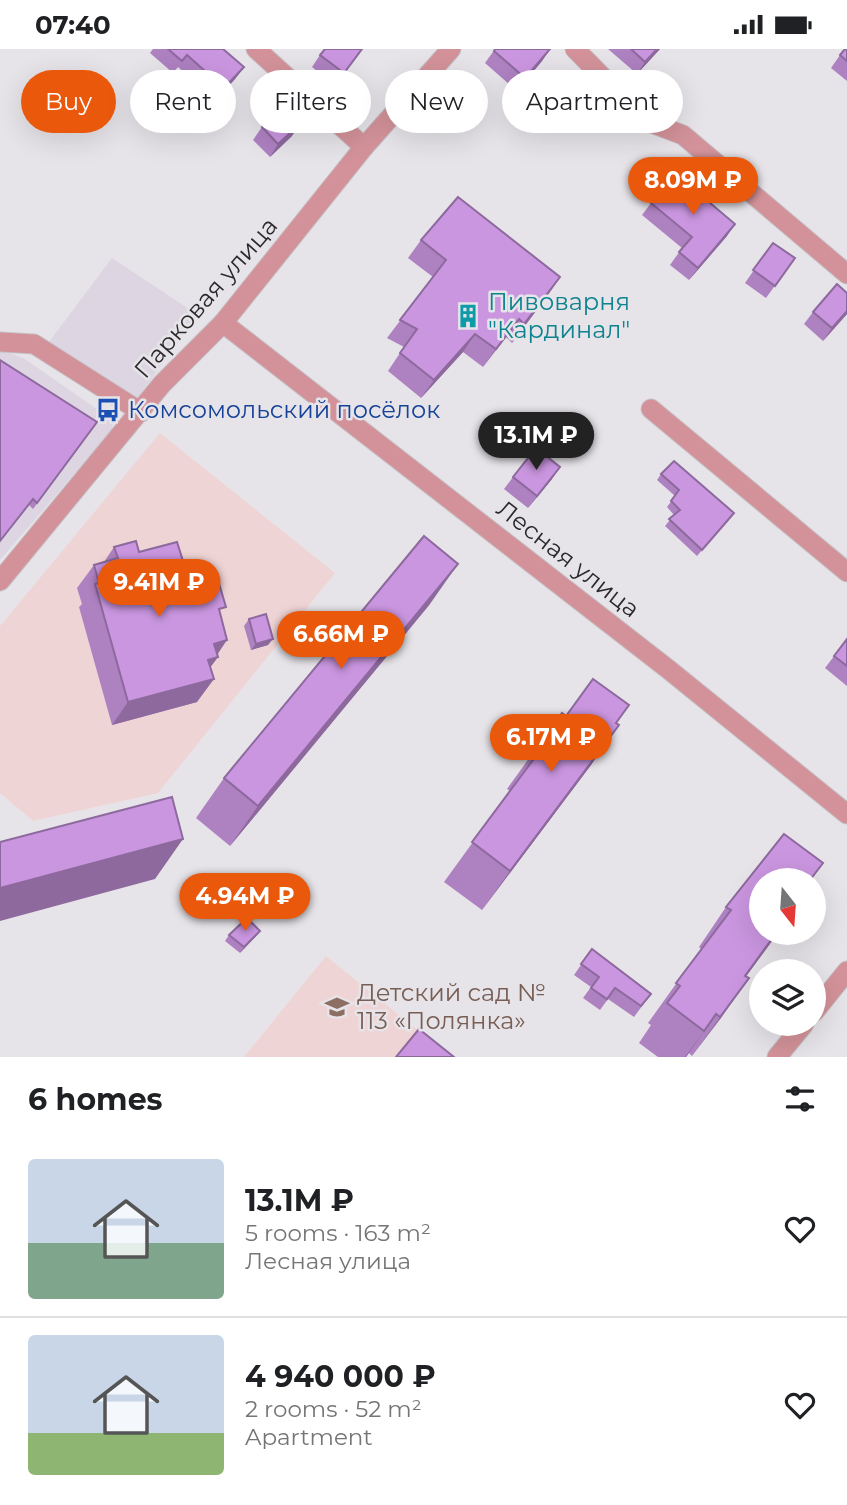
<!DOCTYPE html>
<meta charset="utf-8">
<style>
body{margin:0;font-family:Montserrat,sans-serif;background:#f6f6f6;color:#202124;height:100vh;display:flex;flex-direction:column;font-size:26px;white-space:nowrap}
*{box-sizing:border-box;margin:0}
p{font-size:23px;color:#757577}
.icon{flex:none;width:38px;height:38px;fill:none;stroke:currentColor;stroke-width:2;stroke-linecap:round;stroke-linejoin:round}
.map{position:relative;height:1008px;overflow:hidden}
.drawer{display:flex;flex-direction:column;background:#fff;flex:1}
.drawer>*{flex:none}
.top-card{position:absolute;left:21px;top:21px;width:805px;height:63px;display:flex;gap:14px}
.needle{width:46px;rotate:163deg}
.controls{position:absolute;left:749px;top:819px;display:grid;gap:14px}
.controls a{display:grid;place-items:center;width:77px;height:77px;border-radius:50%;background:#fff;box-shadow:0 7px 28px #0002;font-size:35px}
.price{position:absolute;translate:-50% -60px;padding:0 16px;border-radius:24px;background:#ea580c;color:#fff;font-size:23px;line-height:46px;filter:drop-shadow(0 2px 4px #0008)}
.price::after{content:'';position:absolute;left:50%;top:42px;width:21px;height:16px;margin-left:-10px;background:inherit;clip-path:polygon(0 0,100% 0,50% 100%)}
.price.current{background:#222;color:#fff}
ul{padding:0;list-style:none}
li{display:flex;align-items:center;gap:21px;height:175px;padding:0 28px}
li+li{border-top:2px solid #e0e0e0}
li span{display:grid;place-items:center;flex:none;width:196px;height:140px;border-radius:7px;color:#555}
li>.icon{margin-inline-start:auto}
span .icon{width:84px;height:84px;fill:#fffc;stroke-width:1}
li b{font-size:30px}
h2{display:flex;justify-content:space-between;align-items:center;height:84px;padding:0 28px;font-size:30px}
.chip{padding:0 24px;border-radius:32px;background:#fff;box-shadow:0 7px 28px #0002;font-size:24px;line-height:63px}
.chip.current{background:#ea580c;color:#fff}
.status{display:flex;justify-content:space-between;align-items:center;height:49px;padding:0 35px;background:#fff;direction:ltr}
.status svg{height:19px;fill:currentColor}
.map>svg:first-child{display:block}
.built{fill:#ddd5e1}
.education{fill:#efd4d5}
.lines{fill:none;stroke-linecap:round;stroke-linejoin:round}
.minor-casing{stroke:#c5c2c7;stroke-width:21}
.tertiary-casing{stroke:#c5c2c7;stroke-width:21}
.minor{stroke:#d39299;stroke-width:19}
.tertiary{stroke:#d39299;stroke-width:19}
.wall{fill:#ae81c1}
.shaded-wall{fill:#8d699d}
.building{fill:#ca96e0;stroke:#8d699d;stroke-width:2}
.labels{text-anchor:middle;stroke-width:5;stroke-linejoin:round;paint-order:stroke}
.street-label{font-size:24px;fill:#2a292b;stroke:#e7e4e9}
.culture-label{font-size:24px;fill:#0d838f;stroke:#e7e4e9;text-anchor:start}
.transit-label{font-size:24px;fill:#164399;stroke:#e7e4e9;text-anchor:start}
.education-label{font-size:24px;fill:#785e54;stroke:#e7e4e9;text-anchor:start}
</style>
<div class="status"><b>07:40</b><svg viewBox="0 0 49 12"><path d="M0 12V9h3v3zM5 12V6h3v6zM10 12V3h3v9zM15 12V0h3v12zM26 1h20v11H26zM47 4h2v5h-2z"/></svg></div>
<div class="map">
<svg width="847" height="1008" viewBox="0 0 847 1008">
<rect width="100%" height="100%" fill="#e7e4e9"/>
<g class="built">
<path d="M112,209l86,57 -62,85 -87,-58z"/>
<path d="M0,300l25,10 83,58 5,5 -1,8 -112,130z"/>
</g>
<g class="education">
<path d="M160,384l175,140 -177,220 -125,28 -33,-28v-167z"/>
<path d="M326,907l125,101h-207z"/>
</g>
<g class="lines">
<g class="minor-casing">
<g id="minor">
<path d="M256,0l108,98"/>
<path d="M575,0l71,72 37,14 164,139"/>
<path d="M223,274l141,-176 87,-98"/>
<path d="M0,293l34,2 107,68"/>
<path d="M651,360l196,163"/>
<path d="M814,963l33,-41"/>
<path d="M777,1008l27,-33"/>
</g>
</g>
<g class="tertiary-casing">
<path id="tertiary" d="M0,532l162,-197 61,-61 445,346 179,145"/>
</g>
<use href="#minor" class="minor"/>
<use href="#tertiary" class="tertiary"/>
</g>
<g class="wall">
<path d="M153,0h70l21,18 -9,12 -20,22 -37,-34 -5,6 -23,-20z"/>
<path d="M362,0l-27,36 -23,-18 8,-12z"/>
<path d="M495,0h55l-8,12 -25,30 -32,-28z"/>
<path d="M608,0h52l-23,25z"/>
<path d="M847,0v32l-16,-13 9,-13z"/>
<path d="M262,78l30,9 -22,21 -17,-17z"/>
<path d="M703,148l24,39 -38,44 -19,-15 12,-17 -40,-33 9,-12z"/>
<path d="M421,191l127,55 -36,48 -6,-6 -23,30 -20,-15 -42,46 -33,-27 16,-24 -17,-9 46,-61 -25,-19z"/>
<path d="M773,194l22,15 -29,40 -21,-15z"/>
<path d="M813,263l34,2 -24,27 -19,-17z"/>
<path d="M0,311l97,62 -64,87 -4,-4z"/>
<path d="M661,425l68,45 -32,37 -32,-30 9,-11 -7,-8 8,-11 -18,-16z"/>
<path d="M513,428l39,2 -24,29 -24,-19z"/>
<path d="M114,498l25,5 45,12 36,51 -2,42 -8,10 -13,35 -85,23 -33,-118 3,-3 -5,-16 17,-23 10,-3z"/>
<path d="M430,555l-200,242 -34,-28 28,-40z"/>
<path d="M249,570l19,26 -17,5 -7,-24z"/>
<path d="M847,590v47l-22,-18z"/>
<path d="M566,667l50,7 -25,42 -109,145 -38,-28 66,-91 -3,-2 28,-39z"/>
<path d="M761,831l17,53 -32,43 3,2 -57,78 -3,-3 -3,4h-28l-19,-14 12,-18 -3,-2 53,-74 -2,-2 27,-40z"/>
<path d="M260,882l-5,6 -15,16 -15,-12 4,-6z"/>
<path d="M592,900l59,45 -17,23 -26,-18 -8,11 -17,-12 8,-11 -17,-12z"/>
</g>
<g class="shaded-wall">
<path d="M550,0l-8,12 -25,30 8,-13z"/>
<path d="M657,0h3l-23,25 8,-12z"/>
<path d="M244,18l-9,12 -20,22 9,-13z"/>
<path d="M301,74l-9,13 -22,21 8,-13z"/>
<path d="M735,175l-8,12 -38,44 9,-12z"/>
<path d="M560,228l-12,18 -36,48 12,-19z"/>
<path d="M847,262v3l-24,27 9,-13z"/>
<path d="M519,270l-13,18 -23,30 13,-18z"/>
<path d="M475,285l-12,18 -42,46 13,-18z"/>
<path d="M560,418l-8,12 -24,29 9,-12z"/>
<path d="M458,515l-28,40 -200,242 28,-40z"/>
<path d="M273,590l-5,6 -17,5 5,-6z"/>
<path d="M227,591l-12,18 3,-1 -17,23 13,-36z"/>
<path d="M214,630l-17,23 -85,23 16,-23z"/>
<path d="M619,676l-28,40 -109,145 28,-39z"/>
<path d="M183,790l-28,40 -155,42v-33z"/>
<path d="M260,882l-5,6 -15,16 4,-6z"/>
<path d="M776,884h2l-61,83 28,-40z"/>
<path d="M749,929l-28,40 -29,38 28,-39z"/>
<path d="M716,965l-30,43h-1l19,-26z"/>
</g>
<g class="building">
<path d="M168,0h55l21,18 -20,21 -37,-33 -5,6z"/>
<path d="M325,0h37l-18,24 -24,-18z"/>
<path d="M495,0h55l-25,29 -31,-27z"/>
<path d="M631,0h26l-12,13z"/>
<path d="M845,0h2v12l-7,-6z"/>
<path d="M285,57l16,17 -23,21 -16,-17z"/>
<path d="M678,121l28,24 -3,3 32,27 -37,44 -19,-16 13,-15 -41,-34z"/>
<path d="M458,148l102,80 -36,47 -5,-5 -23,30 -21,-15 -41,46 -34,-27 17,-24 -17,-9 46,-60 -25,-20z"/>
<path d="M773,194l22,15 -20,28 -22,-16z"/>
<path d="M837,235l10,9v18l-15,17 -19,-16z"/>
<path d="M0,311l97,62 -60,81 -4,-4 -33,42z"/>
<path d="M536,399l24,19 -23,29 -24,-19z"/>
<path d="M674,412l60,52 -32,37 -33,-31 11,-9 -9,-9 8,-11 -18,-16z"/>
<path d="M424,487l34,28 -200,242 -34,-28z"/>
<path d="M136,492l3,11 38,-10 7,22 8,-2 7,24 19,-6 8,27 -7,2 8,31 -13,4 4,13 -10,3 6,19 -86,23 -33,-118 4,-1 -5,-18 24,-7 -4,-11z"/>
<path d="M266,565l7,25 -17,5 -7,-25z"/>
<path d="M847,590v27l-13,-10z"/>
<path d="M593,630l36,26 -13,18 3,2 -109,146 -38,-29 67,-90 -4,-2 27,-37 4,3z"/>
<path d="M172,748l11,42 -183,49v-46z"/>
<path d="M784,785l39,29 -13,17h-49v53h15l-31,43 4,2 -29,39 -4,-3 -12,17 -37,-28 13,-17 -4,-3 55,-73 -5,-3z"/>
<path d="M247,869l13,13 -16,16 -15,-12z"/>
<path d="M592,900l59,45 -10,12 -26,-18 -8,11 -16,-11 8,-11 -18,-13z"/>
<path d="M419,980l35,28h-58z"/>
</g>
<defs>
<g id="building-bare" transform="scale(1.89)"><path d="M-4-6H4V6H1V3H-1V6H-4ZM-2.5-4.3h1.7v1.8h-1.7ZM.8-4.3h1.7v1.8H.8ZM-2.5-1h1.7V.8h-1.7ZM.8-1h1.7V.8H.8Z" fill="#0f9aa8" stroke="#e7e4e9" stroke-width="2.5" paint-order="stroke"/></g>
<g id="bus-bare" transform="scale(1.89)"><path d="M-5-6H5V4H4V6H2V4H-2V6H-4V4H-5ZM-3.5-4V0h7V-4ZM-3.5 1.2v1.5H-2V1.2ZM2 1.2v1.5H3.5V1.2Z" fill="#1a4fb4" stroke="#e7e4e9" stroke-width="2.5" paint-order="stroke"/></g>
<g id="school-bare" transform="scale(1.89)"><path d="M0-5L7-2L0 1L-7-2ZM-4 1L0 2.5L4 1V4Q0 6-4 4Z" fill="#8d6e63" stroke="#e7e4e9" stroke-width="2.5" paint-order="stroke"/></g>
</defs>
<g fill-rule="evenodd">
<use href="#building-bare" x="468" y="267"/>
<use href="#bus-bare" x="108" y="361"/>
<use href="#school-bare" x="337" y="958"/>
</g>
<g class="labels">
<g class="street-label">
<text transform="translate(206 249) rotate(-49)" y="8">Парковая улица</text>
<text transform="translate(568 510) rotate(38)" y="8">Лесная улица</text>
</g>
<g class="culture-label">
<text x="488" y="261">Пивоварня<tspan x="488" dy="28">"Кардинал"</tspan></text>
</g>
<g class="transit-label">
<text x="128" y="369">Комсомольский посёлок</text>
</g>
<g class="education-label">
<text x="357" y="952">Детский сад №<tspan x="357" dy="28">113 «Полянка»</tspan></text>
</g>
</g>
</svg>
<div class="controls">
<a><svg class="needle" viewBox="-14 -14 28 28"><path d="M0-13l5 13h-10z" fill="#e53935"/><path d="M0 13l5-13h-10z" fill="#757577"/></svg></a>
<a><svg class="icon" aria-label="layers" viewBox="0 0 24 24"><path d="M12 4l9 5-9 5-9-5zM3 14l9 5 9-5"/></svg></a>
</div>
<b class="price" style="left:693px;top:168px">8.09M ₽</b>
<b class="price current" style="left:536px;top:423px">13.1M ₽</b>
<b class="price" style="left:159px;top:570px">9.41M ₽</b>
<b class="price" style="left:341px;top:622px">6.66M ₽</b>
<b class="price" style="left:551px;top:725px">6.17M ₽</b>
<b class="price" style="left:245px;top:884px">4.94M ₽</b>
<div class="top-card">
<a class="chip current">Buy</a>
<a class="chip">Rent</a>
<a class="chip">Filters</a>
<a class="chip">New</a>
<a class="chip">Apartment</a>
</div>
</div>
<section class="drawer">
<h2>6 homes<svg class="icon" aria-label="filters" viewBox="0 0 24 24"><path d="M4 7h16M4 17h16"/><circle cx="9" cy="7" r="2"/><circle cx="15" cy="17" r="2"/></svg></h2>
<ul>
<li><span style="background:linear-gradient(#c9d6e8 60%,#7fa58c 0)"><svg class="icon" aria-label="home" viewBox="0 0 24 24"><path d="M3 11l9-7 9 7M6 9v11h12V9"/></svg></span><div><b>13.1M ₽</b><p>5 rooms · 163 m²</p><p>Лесная улица</p></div><svg class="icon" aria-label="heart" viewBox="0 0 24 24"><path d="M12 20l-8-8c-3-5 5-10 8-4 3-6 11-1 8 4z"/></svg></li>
<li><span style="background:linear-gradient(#c9d6e8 70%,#8fb573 0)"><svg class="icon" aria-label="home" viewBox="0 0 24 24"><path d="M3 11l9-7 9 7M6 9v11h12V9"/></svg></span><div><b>4 940 000 ₽</b><p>2 rooms · 52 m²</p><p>Apartment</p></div><svg class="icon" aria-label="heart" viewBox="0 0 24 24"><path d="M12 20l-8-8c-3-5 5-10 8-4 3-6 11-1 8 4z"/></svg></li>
</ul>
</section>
